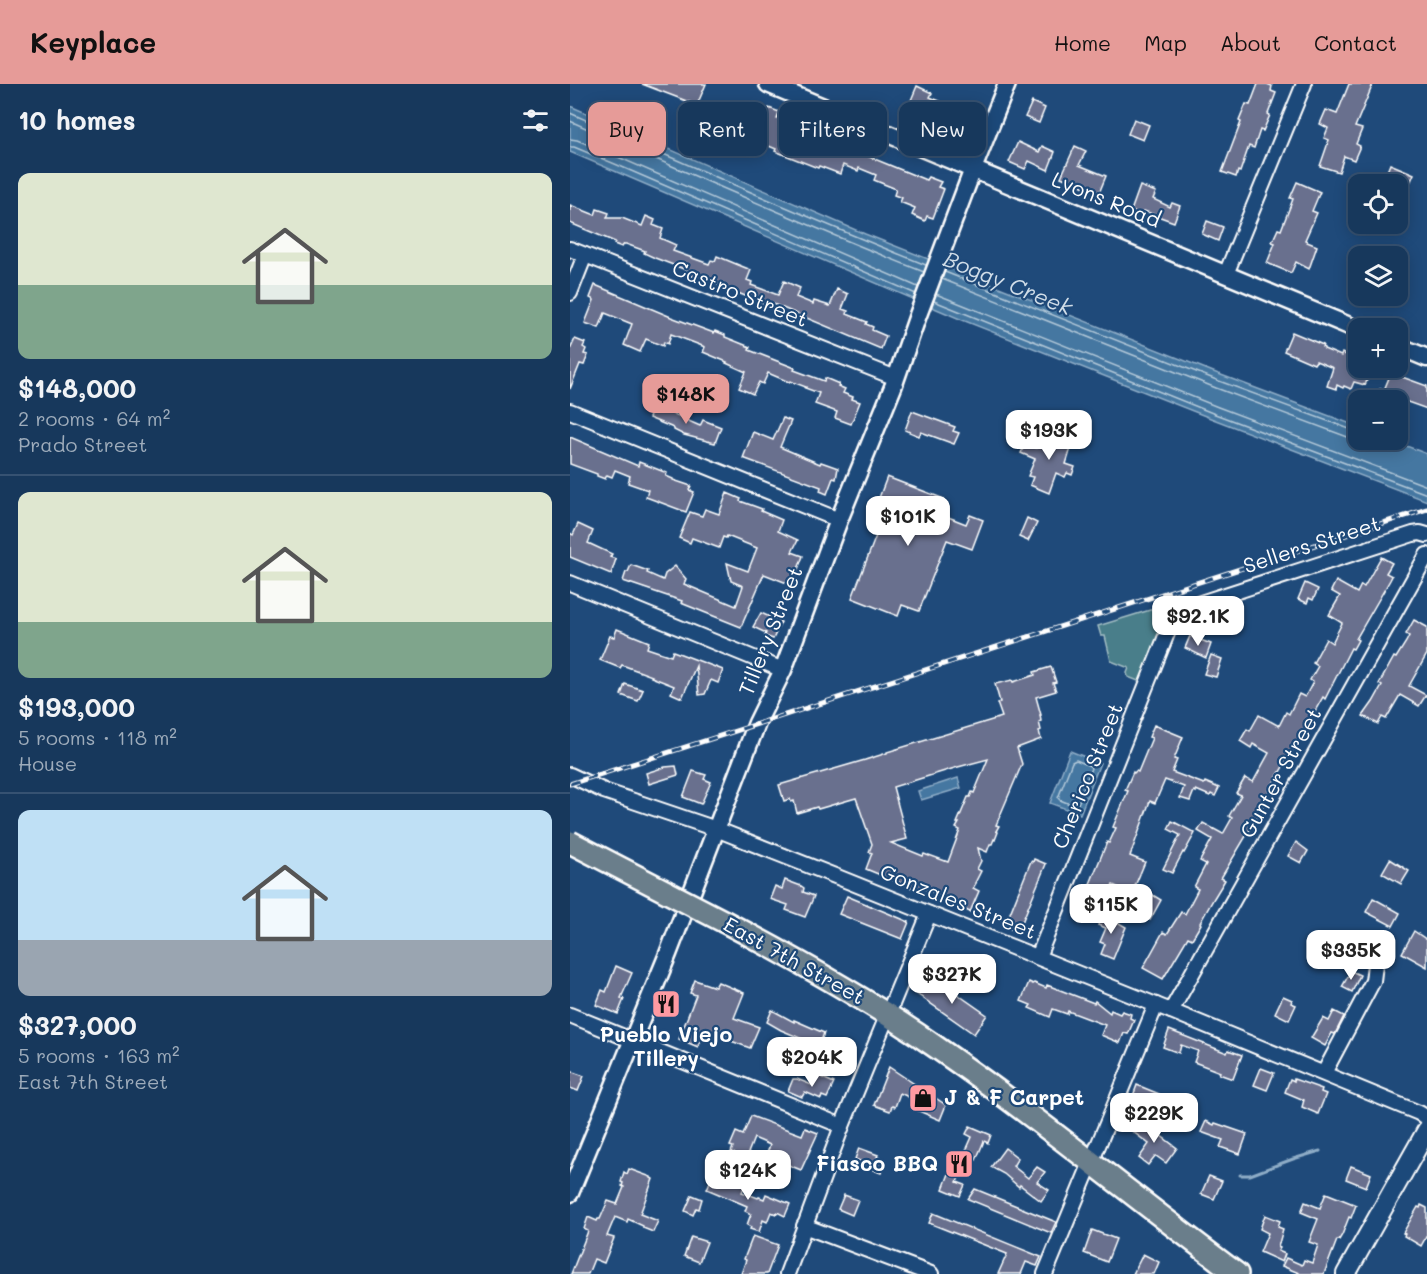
<!DOCTYPE html>
<meta charset="utf-8">
<style>
body{margin:0;font-family:Mali,sans-serif;background:#244365;color:#f1f3f6;height:100vh;display:flex;flex-direction:column;font-size:22px;white-space:nowrap}
*{box-sizing:border-box;margin:0}
p{font-size:20px;color:#9eacbb}
.icon{flex:none;width:33px;height:33px;fill:none;stroke:currentColor;stroke-width:2;stroke-linecap:round;stroke-linejoin:round}
.map{position:relative;flex:1;overflow:hidden}
.details{display:flex;flex-direction:column;background:#17385c;width:570px}
.details>*{flex:none}
.banner{position:absolute;left:18px;top:18px;width:570px;height:54px;display:flex;gap:12px}
.buttons{position:absolute;left:778px;top:90px;display:grid;gap:12px}
.buttons a{display:grid;place-items:center;width:60px;height:60px;border-radius:12px;background:#17385c;box-shadow:0 3px 15px #0003,0 0 0 2px #365272;font-size:30px}
.price{position:absolute;translate:-50% -51px;padding:0 14px;border-radius:12px;background:#fff;color:#222;font-size:20px;line-height:39px;filter:drop-shadow(0 2px 3px #0008)}
.price::after{content:'';position:absolute;left:50%;top:36px;width:18px;height:14px;margin-left:-9px;background:inherit;clip-path:polygon(0 0,100% 0,50% 100%)}
.price.on{background:#e69b98;color:#111}
ul{padding:0;list-style:none}
li{display:grid;align-content:center;gap:12px;height:318px;padding:0 18px}
li+li{border-top:2px solid #365272}
li span{display:grid;place-items:center;height:186px;border-radius:12px;color:#555}
li>.icon{margin-inline-start:auto}
span .icon{width:108px;height:108px;fill:#fffc;stroke-width:1}
li b{font-size:26px}
h2{display:flex;justify-content:space-between;align-items:center;height:72px;padding:0 18px;font-size:26px}
.chip{padding:0 21px;border-radius:12px;background:#17385c;box-shadow:0 3px 15px #0003,0 0 0 2px #365272;font-size:21px;line-height:54px}
.chip.on{background:#e69b98;color:#111}
header{display:flex;align-items:center;gap:36px;box-sizing:border-box;height:84px;padding:0 30px;background:#e69b98;color:#111}
header strong{font-size:28px}
nav{display:flex;gap:33px;margin-inline-start:auto;font-size:21px}
main{display:flex;flex:1;min-height:0}
.map>svg:first-child{display:block}
.green{fill:#4a7e8a;stroke:#a4bec4;stroke-width:1.5}
.water{fill:#4477a1;stroke:#8fadc7;stroke-width:1.5}
.lines{fill:none;stroke-linecap:round;stroke-linejoin:round}
.shore{stroke:#b4c9d9;stroke-width:1.5}
.stream{stroke:#8fadc7;stroke-width:3}
.building{fill:#69708e;stroke:#fff;stroke-width:1.5;fill-rule:evenodd}
.minor-casing{stroke:#fff;stroke-width:18}
.tertiary-casing{stroke:#fff;stroke-width:21}
.secondary-casing{stroke:#fff;stroke-width:22}
.primary-casing{stroke:#fff;stroke-width:26}
.minor{stroke:#1f4a7a;stroke-width:14}
.tertiary{stroke:#1f4a7a;stroke-width:16}
.secondary{stroke:#1f4a7a;stroke-width:18}
.primary{stroke:#6b7e8b;stroke-width:21}
.rail-casing{stroke:#fff;stroke-width:5}
.rail{stroke:#1f4a7a;stroke-width:3;stroke-dasharray:9;stroke-linecap:butt}
.primary-bridge-casing{stroke:#fff;stroke-width:26;stroke-linecap:butt}
.primary-bridge{stroke:#6b7e8b;stroke-width:21}
.labels{text-anchor:middle;stroke-width:4.5;stroke-linejoin:round;paint-order:stroke}
.street-label{font-size:21px;fill:#fff;stroke:#1f4a7a}
.poi-label{font-size:21px;font-weight:bold;fill:#fff;stroke:#1f4a7a}
.water-label{font-size:22px;font-style:italic;fill:#d0dde8;stroke:#1f4a7a}
</style>
<header>
<strong>Keyplace</strong>
<nav><a>Home</a><a>Map</a><a>About</a><a>Contact</a></nav>
</header>
<main>
<section class="details">
<h2>10 homes<svg class="icon" aria-label="filters" viewBox="0 0 24 24"><path d="M4 7h16M4 17h16"/><circle cx="9" cy="7" r="2"/><circle cx="15" cy="17" r="2"/></svg></h2>
<ul>
<li><span style="background:linear-gradient(#dfe7d0 60%,#7fa58c 0)"><svg class="icon" aria-label="home" viewBox="0 0 24 24"><path d="M3 11l9-7 9 7M6 9v11h12V9"/></svg></span><div><b>$148,000</b><p>2 rooms · 64 m²</p><p>Prado Street</p></div></li>
<li><span style="background:linear-gradient(#dfe7d0 70%,#7fa58c 0)"><svg class="icon" aria-label="home" viewBox="0 0 24 24"><path d="M3 11l9-7 9 7M6 9v11h12V9"/></svg></span><div><b>$193,000</b><p>5 rooms · 118 m²</p><p>House</p></div></li>
<li><span style="background:linear-gradient(#bfe0f5 70%,#9aa5b1 0)"><svg class="icon" aria-label="home" viewBox="0 0 24 24"><path d="M3 11l9-7 9 7M6 9v11h12V9"/></svg></span><div><b>$327,000</b><p>5 rooms · 163 m²</p><p>East 7th Street</p></div></li>
</ul>
</section>
<div class="map">
<svg width="857" height="1190" viewBox="0 0 857 1190">
<rect width="100%" height="100%" fill="#1f4a7a"/>
<filter id="ink" filterUnits="userSpaceOnUse"><feTurbulence type="fractalNoise" baseFrequency=".0167" numOctaves="2"/><feDisplacementMap in="SourceGraphic" scale="12" xChannelSelector="R" yChannelSelector="G"/><feConvolveMatrix kernelMatrix="1 2 1 2 8 2 1 2 1" color-interpolation-filters="sRGB"/></filter>
<g filter="url(#ink)">
<path class="green" d="M603,519l-32,79 -13,-5 -1,-4 2,-5 -18,-7 -6,-25h-4l-3,-10z"/>
<g class="water">
<path d="M0,22l295,128 356,141 138,52v13h32l36,14v47l-214,-82 -253,-100 -390,-167z"/>
<path d="M500,667l30,12 -20,51 -30,-11z"/>
<path d="M388,694l3,10 -40,12 -3,-9z"/>
</g>
<g class="lines">
<g class="shore">
<path d="M0,29c118,52 236,104 356,152"/>
<path d="M0,37c117,52 235,104 354,151"/>
<path d="M0,55l7,1 41,17 300,130"/>
<path d="M0,63h4l41,17 301,130"/>
<path d="M375,188l274,109 136,50 4,1"/>
<path d="M372,195l274,109 137,51h6"/>
<path d="M366,210l282,113 209,79"/>
<path d="M364,217l281,113 212,80"/>
<path d="M506,676l14,6 1,2 -13,36 -3,2 -15,-6 -2,-2 14,-36z"/>
</g>
<path class="stream" d="M670,1091h10l43,-16 27,-8"/>
</g>
<g class="building">
<path d="M72,0h64l-9,21z"/>
<path d="M688,0h9l5,2 -1,5 5,2 -8,21 2,1 -7,16 -3,-1 -6,18 -5,-2 -9,26 -2,-1 -2,6 -14,-5 19,-50 -2,-1 7,-17 4,1z"/>
<path d="M779,0h24l-18,43 7,2 -6,15 4,2 -6,14 -10,-4 -5,16 -19,-6 9,-26 -5,-2 4,-10 -8,-4 6,-14 11,4z"/>
<path d="M347,2l15,7 -2,4 36,15 -9,22 -51,-22z"/>
<path d="M174,18l23,10 2,-4 10,4 -2,6 15,6 -1,3 24,11 4,-9 33,14 -2,6 76,31 2,-3 13,5 -3,5 6,2 -11,29 -6,-2 -2,5 -13,-6 3,-7 -15,-6 2,-4 -8,-3 2,-6 -22,-9 2,-5 -17,-7 -1,3 -15,-6 -3,9 -21,-8 -1,2 -43,-17 1,-2 -24,-10 4,-11 -19,-7z"/>
<path d="M462,18l13,6 -6,15 -14,-6z"/>
<path d="M564,35l15,6 -6,15 -15,-6z"/>
<path d="M448,58l21,10 3,-6 13,6 -7,18 -19,-9 -4,8 -16,-7z"/>
<path d="M505,62l11,5 -7,14 27,11 -7,17 -38,-16z"/>
<path d="M820,80l24,10 -7,16 -9,-4v-2l-14,-5z"/>
<path d="M727,98l23,10 -8,19 5,2 -12,27 2,1v1l10,4 -8,23 -13,-7 -5,11 -24,-10 8,-20 -3,-1 6,-13 3,1 12,-31 -3,-1z"/>
<path d="M570,102l16,6 -3,7 17,8 2,-4 8,3 -6,16 -30,-11 -2,4 -11,-4z"/>
<path d="M0,121l25,10 2,-6 12,4 -2,5h15l20,8 4,-10 9,4 -2,5 10,4 -3,9 16,7 -3,6 36,13 2,-4 4,1 2,-5 24,10 10,4 -4,10 5,2 -1,3 27,10 6,-14 16,7 -4,9 17,7 1,-3 16,5 7,-17 11,5 -6,15 6,2 -1,3 20,8 -1,2 7,3 -1,3 14,6 -5,13 -115,-48 -1,3 -47,-19 1,-1 -22,-9 -1,2 -8,-2 1,-4 -34,-13 -11,-5 1,-2 -19,-7h-2l-2,3 -8,-3 1,-2 -45,-19z"/>
<path d="M637,137l16,6 -5,14 -16,-7z"/>
<path d="M25,201l76,32 43,16 1,-2 10,4v2l25,10 -1,3 46,18 -1,2 30,11 1,-3 14,6 -1,2 7,3 -2,4 10,4 -1,2 8,3 -9,22 -16,-6 2,-6 -22,-8 4,-11 -14,-5 1,-1 -16,-6 -1,1 -21,-9 -5,11 -4,-2 -6,12 -14,-6 7,-16 -20,-9 1,-1 -24,-10 2,-5 -34,-13 -3,10 -4,-2 -1,4 -17,-7 -6,13 -16,-7 8,-21 -27,-11 -6,15 -14,-5 9,-23 -4,-2z"/>
<path d="M722,248l31,13 -1,2 2,1v1l17,7 1,-3 17,8v7h13l-7,17 -11,-3 -3,7 -7,-3 -1,2 -6,-3 -1,4 -9,-3 6,-18 -17,-7 -2,3 -30,-13z"/>
<path d="M5,255l10,4 -2,4 3,2 -2,5 4,1 -4,10 -4,-1 -10,25v-39z"/>
<path d="M821,289l36,13v23l-25,-9h-20l-6,-2 4,-9 4,1z"/>
<path d="M84,320l16,7 -1,1 15,6v1l16,7 3,-6 18,7 -6,16 -31,-8 -10,-5v-1l-3,-2 -22,-9z"/>
<path d="M342,327l43,16 -2,4 6,2 -5,11 -33,-12 -2,4 -14,-6z"/>
<path d="M213,334l8,3 -11,26 40,17 1,-2 17,6 -2,11 -3,-1 -6,16 -7,-3 1,-4 -78,-29 10,-26 20,8z"/>
<path d="M472,348l19,5v2l12,3 -7,22 9,3 -3,8 -5,-2 -2,4 -9,-4 -7,20 -19,-8 3,-8 -5,-1 7,-17 -14,-6 4,-9 12,4z"/>
<path d="M0,353l68,29 1,-4 28,11 -1,3 7,3v1l18,6 -2,4 5,2 -8,20 -40,-15 2,-7 -20,-7 2,-7 -15,-6 -3,7 -5,-2 -2,4 -8,-3v-2l-27,-10z"/>
<path d="M317,393l57,22 -6,14 28,11 4,-9 13,5 -11,29 -25,-9 -28,71 -17,-6 -4,11 -46,-18 32,-83 -10,-4z"/>
<path d="M157,409l14,6 -1,2 22,8 -1,2 21,9 -4,11 20,9 -6,12 11,4 -11,29 -28,-11 -23,53 -60,-24 1,-2 -59,-20 3,-9h2l3,-7 17,6 -1,2 16,7 2,-6 10,-8 11,13 -2,5 52,22 7,-20 -12,-5 -4,-18 21,8 9,-23 -30,-12 -1,2 -3,-1 -4,11 -27,-10 -2,5 -11,-5 11,-26 12,4 3,-7 14,5z"/>
<path d="M457,434l10,5 -9,18 -9,-4z"/>
<path d="M8,440l15,7 -5,12 24,11 -2,3 6,2 -5,15 -41,-17v-24l3,2z"/>
<path d="M811,473l11,6 -6,10 6,3 -2,4 -34,59 2,1 -5,9 -2,-1 -26,51 -2,-2 -54,94 -8,20 -40,67 4,2 -11,18 -14,25 1,1 -9,15 -4,-2 -25,42 -20,-11 20,-36 4,2 14,-22 4,2 13,-25 -4,-2 12,-23 -6,-3 12,-22 -14,-8 5,-8 20,11 9,-16 -3,-2 12,-21 -5,-2 9,-15 8,4 16,-29 -16,-9 -2,4 -11,-7 7,-12 3,2 9,-16 20,11 7,-14 3,2 10,-20 6,3 8,-15 -3,-2 8,-14 -5,-3 13,-24 6,4 10,-20 -13,-8 11,-19 -9,-5 5,-10 21,12 4,-8 3,2z"/>
<path d="M735,499l13,6 -5,11 -4,-2 -2,5 -9,-4z"/>
<path d="M191,529l20,9 -8,17 -8,-3 1,-3 -13,-6z"/>
<path d="M844,536l13,7v27l-18,32 17,9 -7,11 -19,-11 -14,24 -4,-2 -4,7 -15,-8 10,-14 9,-16 -3,-2 15,-27 2,1 10,-16 3,-6 -3,-2z"/>
<path d="M47,545l32,13 -2,6 24,8 2,-5 50,19 -5,13 -7,-3 -6,14 -6,1 -3,-29 -14,32 -11,-5 3,-7 -23,-9 1,-1 -30,-11 -2,3 -20,-8 10,-24 4,1z"/>
<path d="M620,552l21,8 -5,14 -21,-10z"/>
<path d="M641,571l11,4 -6,18 -12,-3z"/>
<path d="M481,583l5,15 -3,1 3,8 -20,6 5,18h-1l1,6 -2,1 2,8 -2,1 2,8 -24,9 5,16 -26,61 3,1 -3,5 2,1 -3,8 -1,-1 -2,5h-2l-3,8 -9,-4 3,13 -4,8 4,2 -6,12h1l-3,5 6,3 -9,21 -29,-13 1,-3 -19,-8 -1,4 -56,-23 6,-16 -3,-1 3,-8 -16,-46 -38,11 -1,-2 -20,6 -3,-12 -3,1 -1,-3 -6,2 -5,-16 86,-25 22,-7v-1l115,-35 -5,-14 3,-1 -5,-18 17,-4 1,2 22,-7 -1,-3zM418,675l-14,34 -2,-1 -2,5h-2l-11,26h2l-3,5 4,2 -12,32 -19,-7v1l-5,-2 -1,2 -32,-13 16,-4 -14,-52 65,-20z"/>
<path d="M55,600l18,6 -5,11 -17,-6z"/>
<path d="M584,641l29,12 -9,22 3,1 -5,12 32,12 1,-2 14,6 -4,8 -4,-2 -1,2 -14,-6v2l-2,-1 -4,10 -10,-3 4,-11 -19,-7 -10,23 -5,-2 -20,55 15,6 -10,24 12,4 -1,1 15,9 -11,20 -10,-6 5,-9 -14,-6 2,-5 -20,-9 -13,29 -19,-8 26,-64 2,1 7,-15 -3,-1 15,-36 -3,-1 8,-18 1,1 2,-2 2,1 14,-34 -3,-1z"/>
<path d="M106,682l2,9 -29,9 -3,-11 19,-6z"/>
<path d="M123,687l13,4 -2,4 7,3 -10,22 -18,-7z"/>
<path d="M602,737l23,12 -11,20 -1,-1 -11,21 -9,-4 17,-34 -12,-6z"/>
<path d="M726,758l12,9 -7,12 -13,-7z"/>
<path d="M464,775l12,5 -28,68 -12,-5 1,-3 -1,-1 25,-62 2,1z"/>
<path d="M820,775l19,12 -8,13 -19,-11z"/>
<path d="M215,796l16,6 3,2 -1,4 11,4 -9,21 -19,-7 2,-5 -18,-6 5,-13 7,3z"/>
<path d="M277,812l62,26 -7,17 -63,-25z"/>
<path d="M803,814l27,15 -7,13 -27,-14z"/>
<path d="M534,829l9,4 -1,2 14,8 -13,32 -12,-5 4,-10 -5,-2 6,-14 -8,-3z"/>
<path d="M844,847l13,9v27l-25,-14z"/>
<path d="M46,882l16,7 -11,25 3,1 -6,15 -22,-9 6,-15 4,2z"/>
<path d="M781,887l9,4 -8,17 -10,-5z"/>
<path d="M360,891l57,40 -13,19 -57,-40z"/>
<path d="M125,896l20,7 3,-5 26,11 -10,25 25,9 -9,21 -46,-17 -6,16 -19,-8 17,-44 -6,-2z"/>
<path d="M459,898l4,2 1,-1 12,5 1,-3 47,18 1,-2 15,12 1,-3 9,4 2,-3 9,3 -1,4 4,2 -6,14 -4,-1 -4,10 -19,-8 4,-10 -37,-14 -1,3 -14,-5 -3,8 -21,-9 2,-3 -10,-4z"/>
<path d="M713,912l9,4 -1,3 5,2 -7,15 -14,-7z"/>
<path d="M202,926l22,12v-2l30,13 -5,13 -38,-16 -14,-8z"/>
<path d="M764,927l10,5 -9,18 -3,-1 -7,13 -14,-8 12,-20 6,3z"/>
<path d="M599,946l58,23 1,-3 14,5 -9,24 -14,-5 1,-2 -26,-10 4,-11 -17,-6 -2,8 -16,-6z"/>
<path d="M319,983l57,38 -6,15 -28,-12 3,-8 -15,-7 -5,14 -3,-1 -2,5 -16,-6z"/>
<path d="M691,984l13,5 -7,17 -13,-5z"/>
<path d="M0,987l14,5 -6,15 -8,-3z"/>
<path d="M246,991l18,8 -7,15 -5,-2 -1,3 -16,-7 -3,5 -14,-6 5,-12h4l15,6z"/>
<path d="M720,995l4,2v-2l28,10 -1,3 5,2 -8,20 -16,-7 2,-7 -19,-8z"/>
<path d="M567,1001l22,9 -5,11 -21,-9z"/>
<path d="M181,1032l51,19 3,-7 13,5 -17,37 -35,-14 4,-11 -16,-7 -8,20 -15,-6 2,-5 -3,-1 6,-14 7,3z"/>
<path d="M570,1036l37,28 -11,15 -10,-7h-1l-7,9 -9,-7 10,-14 -17,-13z"/>
<path d="M636,1037l8,4 1,-2 32,11 -7,20 -20,-7 3,-7 -22,-8z"/>
<path d="M400,1042l21,9 -3,8 -4,-2 -8,19 -12,-5 8,-18 -6,-3z"/>
<path d="M289,1064l19,7 -1,2 9,4 -5,12 -10,-4 1,-3 -17,-7z"/>
<path d="M435,1064l13,10 -5,8 15,12 9,-11 8,5 -8,10 12,8 -8,11 -21,-16 -1,2 -15,-13 -13,-7z"/>
<path d="M386,1072l10,5 -9,21 8,3 -5,11 -17,-7z"/>
<path d="M781,1082l20,8 -5,13 -20,-8z"/>
<path d="M59,1085l22,8v1l2,1 -13,35 18,7 -5,11 -10,-4v-2l-15,-7 -1,3 -12,-5 -8,19 7,2 -10,25 -10,-4 -6,15h-17l17,-43 -4,-2 4,-12 9,4 1,-2h2l8,-18 9,3 7,-17 -2,-1 1,-3 -2,-1 3,-10 3,2z"/>
<path d="M144,1088l31,13 -3,7 16,6 1,-1 5,2 2,-5 24,10 -5,12 -8,-4 -1,2 -5,-2 -4,10 -4,-2 -4,12 -9,-3 1,-2 -4,-2 4,-11 -6,-3 2,-5 -40,-17z"/>
<path d="M639,1092l13,5 -8,18 -13,-5z"/>
<path d="M405,1105l81,33 -5,11 -83,-34z"/>
<path d="M756,1109l30,12 -5,13 -2,-1 -7,18 -3,5h-2l-13,34h-26l1,-1 -17,-7 4,-8 16,7 2,-5 8,3 6,-18 -9,-3 9,-23 -17,-7 4,-10 15,6z"/>
<path d="M122,1111l10,4 -3,10 -3,-1 -3,7 -8,-4z"/>
<path d="M274,1111l14,5 -6,15 -14,-6z"/>
<path d="M851,1121l6,3v27l-6,11 -17,-10 1,-2 -2,-1 15,-26 2,1z"/>
<path d="M363,1129l108,44 -4,9 -11,-4 -5,12h-23l9,-20 -78,-31z"/>
<path d="M695,1131l15,6 -2,6 5,2 -5,18 2,1 -2,3 7,3 -3,8 -22,-10 8,-19 -8,-4z"/>
<path d="M522,1146l24,9 -9,23 -23,-9z"/>
<path d="M183,1152l25,9 -11,29h-26l5,-14 -2,-1z"/>
<path d="M121,1153l16,5 -8,20 -15,-6z"/>
<path d="M573,1170l16,8 -5,12h-21z"/>
</g>
<g class="lines">
<g class="minor-casing">
<g id="minor">
<path d="M0,165l326,129"/>
<path d="M656,190l78,-190"/>
<path d="M0,209l15,-38"/>
<path d="M0,327l269,109"/>
<path d="M0,499l213,87"/>
<path d="M0,691l34,16 112,38 124,49 331,133 248,102 8,5"/>
<path d="M468,873l138,-346 237,-77 7,-1 7,2"/>
<path d="M601,927l256,-456"/>
<path d="M0,931l272,111"/>
<path d="M754,989l49,-92 3,-25 -1,-10"/>
<path d="M234,1142l127,48"/>
<path d="M217,1190l55,-148 87,-212"/>
<path d="M475,1190l111,-269"/>
</g>
</g>
<g class="tertiary-casing">
<g id="tertiary">
<path d="M198,0l591,246"/>
<path d="M828,262l29,12"/>
<path d="M0,1109l98,-239 89,-231 26,-53 56,-150 54,-133 25,-72 55,-146 34,-85"/>
</g>
</g>
<g class="secondary-casing">
<path id="secondary" d="M776,1190l81,-144"/>
</g>
<g class="primary-casing">
<path id="primary" d="M155,838c72,38 144,78 211,125 103,71 200,152 301,227"/>
</g>
<use href="#minor" class="minor"/>
<use href="#tertiary" class="tertiary"/>
<use href="#secondary" class="secondary"/>
<use href="#primary" class="primary"/>
<g class="rail-casing">
<path id="rail" d="M0,700l857,-275"/>
</g>
<use href="#rail" class="rail"/>
<g class="primary-bridge-casing">
<path id="primary-bridge" d="M0,758l155,80"/>
</g>
<use href="#primary-bridge" class="primary-bridge"/>
</g>
</g>
<defs>
<g id="restaurant-square" transform="scale(1.5)"><rect x="-9" y="-9" width="18" height="18" rx="4" fill="#ff9aa2" stroke="#1f4a7a"/><path d="M-5-6h1v4h1v-4h1v4h1v-4h1v5L-1.5 .5V6h-2V.5L-5-1ZM5-6V6H3V1.5H1.5Q1.5-4 5-6Z" fill="#111"/></g>
<g id="shop-square" transform="scale(1.5)"><rect x="-9" y="-9" width="18" height="18" rx="4" fill="#ff9aa2" stroke="#1f4a7a"/><path d="M-5-2.5h2.3a2.7 3.5 0 0 1 5.4 0H5L5.5 6h-11ZM-1.5-2.5h3a1.5 2.3 0 0 0-3 0Z" fill="#111"/></g>
</defs>
<g fill-rule="evenodd">
<use href="#restaurant-square" x="96" y="920"/>
<use href="#shop-square" x="353" y="1014"/>
<use href="#restaurant-square" x="389" y="1080"/>
</g>
<g class="labels">
<g class="street-label">
<text transform="translate(536 116) rotate(22)" y="7">Lyons Road</text>
<text transform="translate(170 210) rotate(22)" y="7">Castro Street</text>
<text transform="translate(742 461) rotate(-18)" y="7">Sellers Street</text>
<text transform="translate(201 547) rotate(-68)" y="7">Tillery Street</text>
<text transform="translate(711 689) rotate(-61)" y="7">Gunter Street</text>
<text transform="translate(518 692) rotate(-68)" y="7">Cherico Street</text>
<text transform="translate(388 818) rotate(22)" y="7">Gonzales Street</text>
<text transform="translate(224 877) rotate(29)" y="7">East 7th Street</text>
</g>
<g class="poi-label">
<text x="96" y="958">Pueblo Viejo<tspan x="96" dy="24">Tillery</tspan></text>
<text x="374" y="1021" text-anchor="start">J &amp; F Carpet</text>
<text x="368" y="1087" text-anchor="end">Fiasco BBQ</text>
</g>
<g class="water-label">
<text transform="translate(438 199) rotate(22)" y="8">Boggy Creek</text>
</g>
</g>
</svg>
<div class="buttons">
<a><svg class="icon" aria-label="locate" viewBox="0 0 24 24"><circle cx="12" cy="12" r="6"/><path d="M12 2v4M12 18v4M2 12h4M18 12h4"/></svg></a>
<a><svg class="icon" aria-label="layers" viewBox="0 0 24 24"><path d="M12 4l9 5-9 5-9-5zM3 14l9 5 9-5"/></svg></a>
<a>+</a>
<a>−</a>
</div>
<b class="price on" style="left:116px;top:341px">$148K</b>
<b class="price" style="left:479px;top:377px">$193K</b>
<b class="price" style="left:338px;top:463px">$101K</b>
<b class="price" style="left:628px;top:563px">$92.1K</b>
<b class="price" style="left:541px;top:851px">$115K</b>
<b class="price" style="left:781px;top:897px">$335K</b>
<b class="price" style="left:382px;top:921px">$327K</b>
<b class="price" style="left:242px;top:1004px">$204K</b>
<b class="price" style="left:584px;top:1060px">$229K</b>
<b class="price" style="left:178px;top:1117px">$124K</b>
<div class="banner">
<a class="chip on">Buy</a>
<a class="chip">Rent</a>
<a class="chip">Filters</a>
<a class="chip">New</a>
</div>
</div>
</main>
